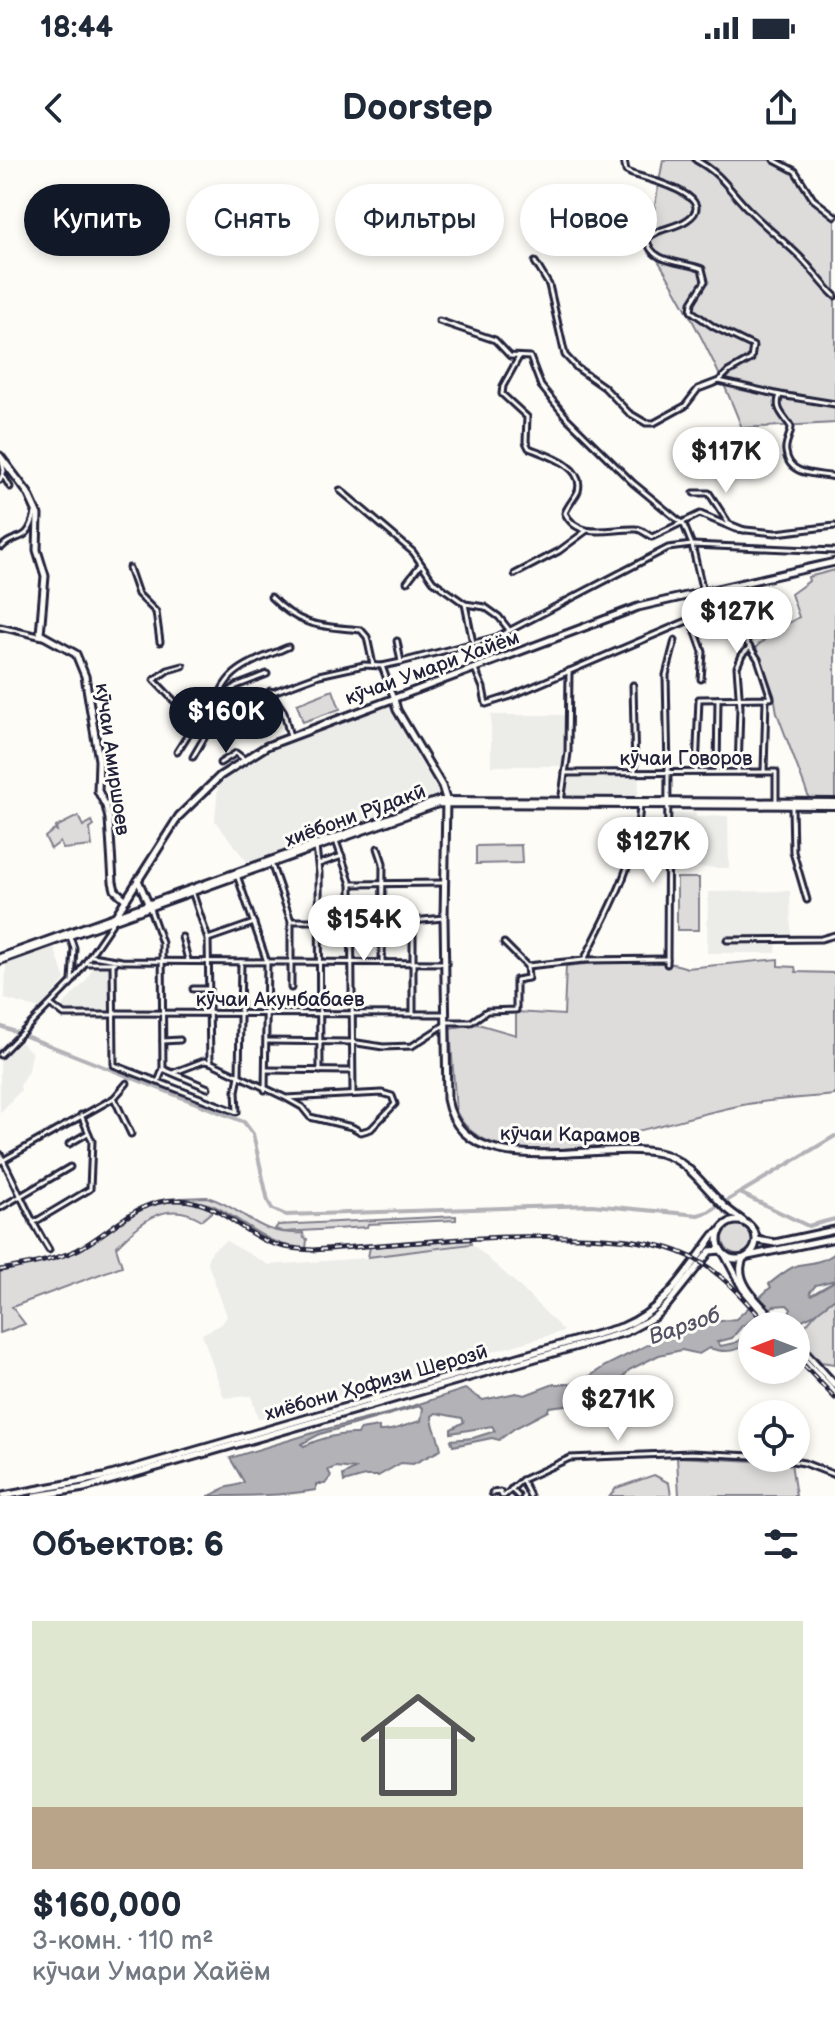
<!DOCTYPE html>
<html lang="ru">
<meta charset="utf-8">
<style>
body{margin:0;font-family:"Balsamiq Sans",sans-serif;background:#f2f2f3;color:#1f2937;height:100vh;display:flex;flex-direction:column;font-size:30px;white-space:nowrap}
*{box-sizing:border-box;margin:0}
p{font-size:26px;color:#747a83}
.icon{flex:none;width:44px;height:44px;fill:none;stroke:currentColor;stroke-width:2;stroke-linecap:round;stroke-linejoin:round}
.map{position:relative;height:1336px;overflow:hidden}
.sheet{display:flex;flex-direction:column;background:#fff;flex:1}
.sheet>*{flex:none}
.guide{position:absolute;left:24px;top:24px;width:788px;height:72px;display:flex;gap:16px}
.needle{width:52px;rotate:270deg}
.buttons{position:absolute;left:738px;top:1152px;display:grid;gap:16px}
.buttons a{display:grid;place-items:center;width:72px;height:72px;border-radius:50%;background:#fff;box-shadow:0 4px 12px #0003;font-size:40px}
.price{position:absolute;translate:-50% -68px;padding:0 18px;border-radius:28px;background:#fff;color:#222;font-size:26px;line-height:52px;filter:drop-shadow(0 2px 4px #0008)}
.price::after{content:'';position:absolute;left:50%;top:48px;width:24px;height:18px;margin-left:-12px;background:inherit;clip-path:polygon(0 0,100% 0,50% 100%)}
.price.active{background:#111827;color:#fff}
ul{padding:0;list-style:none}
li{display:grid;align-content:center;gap:16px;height:424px;padding:0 32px}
li span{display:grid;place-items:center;height:248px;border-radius:0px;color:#555}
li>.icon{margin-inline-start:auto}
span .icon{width:144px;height:144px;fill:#fffc;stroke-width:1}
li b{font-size:34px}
h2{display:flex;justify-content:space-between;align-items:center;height:96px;padding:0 32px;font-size:34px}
.pill{padding:0 28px;border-radius:36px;background:#fff;box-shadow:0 4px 12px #0003;font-size:28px;line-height:72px}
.pill.active{background:#111827;color:#fff}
.status{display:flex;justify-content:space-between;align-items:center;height:56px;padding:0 40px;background:#fff;direction:ltr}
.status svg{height:22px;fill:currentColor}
header{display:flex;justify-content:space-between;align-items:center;height:104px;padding:0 32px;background:#fff;font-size:36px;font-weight:700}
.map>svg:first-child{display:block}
.built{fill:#ecece9}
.green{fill:#dddcdb;stroke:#807f8b;stroke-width:2}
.water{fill:#b2b2b7;stroke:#787885;stroke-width:2;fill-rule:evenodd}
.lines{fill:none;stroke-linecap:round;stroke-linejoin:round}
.canal{stroke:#b2b2b7;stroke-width:4}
.street-casing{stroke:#22223b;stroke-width:9}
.secondary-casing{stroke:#22223b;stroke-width:11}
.highway-casing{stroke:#22223b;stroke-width:14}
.street{stroke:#fdfcf7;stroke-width:3}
.secondary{stroke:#fdfcf7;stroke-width:5}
.highway{stroke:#fdfcf7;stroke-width:8}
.rail-casing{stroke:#22223b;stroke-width:5}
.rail{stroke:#fdfcf7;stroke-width:2;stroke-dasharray:6;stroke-linecap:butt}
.labels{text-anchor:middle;stroke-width:6;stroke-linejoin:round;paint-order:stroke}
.street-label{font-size:20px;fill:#22223b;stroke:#fdfcf7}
.water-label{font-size:22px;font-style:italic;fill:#545466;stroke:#fdfcf7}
</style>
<div class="status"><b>18:44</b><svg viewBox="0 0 49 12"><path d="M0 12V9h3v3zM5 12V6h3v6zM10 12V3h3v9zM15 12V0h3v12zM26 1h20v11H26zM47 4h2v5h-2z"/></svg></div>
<header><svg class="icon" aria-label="back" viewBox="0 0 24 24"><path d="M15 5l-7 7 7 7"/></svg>Doorstep<svg class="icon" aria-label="share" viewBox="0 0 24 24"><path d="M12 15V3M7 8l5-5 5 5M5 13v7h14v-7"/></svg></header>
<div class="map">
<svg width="835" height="1336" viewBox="0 0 835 1336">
<rect width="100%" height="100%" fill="#fdfcf7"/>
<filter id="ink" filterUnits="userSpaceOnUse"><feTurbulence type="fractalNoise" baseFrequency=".0125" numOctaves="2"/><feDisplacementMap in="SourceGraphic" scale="16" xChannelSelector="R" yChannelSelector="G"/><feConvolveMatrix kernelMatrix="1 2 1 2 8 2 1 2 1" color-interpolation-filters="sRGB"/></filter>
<g filter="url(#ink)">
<g class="built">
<path d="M387,547h2l50,87 -1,4 -186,70 -37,-47 3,-37 58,-36z"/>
<rect x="491" y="555" width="73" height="51"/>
<path d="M639,613l-1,27 -73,-1 1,-25z"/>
<path d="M672,653h24v4l32,-1 1,52 -55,-1v-11l12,-1v-12l-14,-1z"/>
<path d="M790,731l1,44 -14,5 -1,13h-69l1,-61z"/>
<path d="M54,787l11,33 -26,29 -34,-10 1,-35z"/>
<path d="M97,805h16l-1,49h-49l-4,-5 27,-28 6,-12z"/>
<path d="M21,882l11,11 -3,17 -9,15 1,5 -21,23v-53z"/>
<path d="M226,1081l43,24 98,-7 105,-14 46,41 46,46 -306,88 -7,-23 -27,2 -22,-64 20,-10 5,-8 -19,-52v-7l6,-8z"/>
</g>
<g class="green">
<path d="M663,0h111l26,15 13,24 22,15v209l-93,5c-25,-65 -57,-125 -94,-184z"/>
<path d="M835,410v228h-26l-32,-85 -3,-18 -18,-48 19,-16 24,-14 -8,-23 18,-13 -1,-4z"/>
<path d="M333,530l7,19 -37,13 -6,-18z"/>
<path d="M78,656l5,10 9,-5 2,5 -4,3 2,17 -29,3 -3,-7 -9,7 -6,-12 10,-8 2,2 -1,-4z"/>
<path d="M521,685l1,18 -46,1v-18z"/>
<rect x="677" y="718" width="22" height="52"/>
<path d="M778,799v7l17,1 1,5 39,1v122c-29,3 -58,4 -87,9 -44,8 -85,22 -128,31l1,8c-49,4 -140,24 -165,-32l-6,-83 28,-4 38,11v-23l48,3 2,-49c28,-3 96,-9 121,2z"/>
<path d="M207,1037c40,12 48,39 96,36l1,5 3,1 -1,10c-40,-3 -57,-25 -90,-42 -12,-6 -25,-5 -36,-9z"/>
<path d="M176,1041l23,1 16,7 -13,11c-36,-22 -61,2 -86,27l6,19 -110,41 13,17 -25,9v-63c26,-4 54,-8 78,-20 38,-20 52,-45 98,-49z"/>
<path d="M456,1056v4l-88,4 -1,3 -83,5 -9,-3 3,-4z"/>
<circle cx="738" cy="1079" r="15"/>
<path d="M470,1080l1,4 -103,13 2,-10z"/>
<path d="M835,1138v66l-14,-2 -24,-27 27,-31z"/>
<path d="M677,1297l114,6 5,33h-117z"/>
<path d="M654,1315l15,8 2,13h-61l6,-8z"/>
</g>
<path class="water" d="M835,1093v27l-19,5 -6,7 1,3 24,-14v17l-22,17 -23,11h-29c11,-4 26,-5 30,-17l-4,-4 -13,1 -32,20 -10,12 -15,4 4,4 13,-3 18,-10v9c-16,9 -25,12 -43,6l-10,6 -17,-4 -23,5 -30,15 -14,18 -20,5 -13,10 -33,4 -1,4 -33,17 -16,12 -7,-2 -39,8 -2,-6 22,-2 22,-7 -3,-5 -41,7v-4l13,-7 -2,-4 -26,-5 -4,3c0,12 8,22 9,34l-28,14 -12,-1 -23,13h-13l-21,6 -1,-7 12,-6 -19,-2 -8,3 3,6 -6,8h-9v6c-33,6 -74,6 -108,6 7,-1 13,-8 20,-9 7,-2 10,-1 16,-5l-14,-24 93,-28 71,-18 71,-23 18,11 33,-7 9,2 29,-11h16l20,-8 15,-10 62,-31 39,-12 30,-4 35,-32 -2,-3c8,-6 19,-16 29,-19 12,-2 26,-3 37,-12zM420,1246l3,2 -2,13c-15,3 -27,11 -42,10v-4l-19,3 -2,4c-19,-1 -37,4 -54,12l-3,-2 19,-10z"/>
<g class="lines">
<g class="canal">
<path d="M0,866l244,96 9,12 15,67 4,8 14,6 306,-10 106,10 10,-3 127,-76"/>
<path d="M740,1033l68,33 27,-7"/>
</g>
<g class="street-casing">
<g id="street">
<path d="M624,0l2,11 6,3c13,4 90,23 55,46 -13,9 -28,7 -40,19 3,25 36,22 55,30l3,12 -13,21 -1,9 23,16 39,19 -2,13 -23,13 -9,9 61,14 55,9"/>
<path d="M696,0c25,14 31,27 50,47 16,17 34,31 51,47 14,13 24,29 38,42"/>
<path d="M774,0l21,11 18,28 22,17"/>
<path d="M535,102l14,23 16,70 12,13 27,19 25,26 17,10h8l31,-17 13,-17 21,-8"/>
<path d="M439,161l56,19 15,16 20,1 11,29 26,32 66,65 51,42 8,20 11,47"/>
<path d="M519,197l-16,29 -1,8 25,23 -1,25 3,6c16,7 56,17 49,43 -3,7 -10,14 -13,22 13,28 47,15 71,16 6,0 11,6 16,8l48,-23 36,15 40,4 59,-7"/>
<path d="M780,235c-6,15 4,20 11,32 0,8 -7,17 -5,25 3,25 31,21 49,25"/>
<path d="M3,315l7,12"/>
<path d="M0,320l4,-9 -2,-10"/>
<path d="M340,330l73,62 20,29 32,23 20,3 14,10 11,14"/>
<path d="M694,333h15l20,31 15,6"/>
<path d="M2,387c13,-15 26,-1 33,-34"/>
<path d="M129,408l9,26 18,18 4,30"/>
<path d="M515,414l44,-23 27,-20"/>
<path d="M407,422l14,-18"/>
<path d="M271,437c30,31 51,29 90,33l6,7 6,28"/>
<path d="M465,444l8,39"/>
<path d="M692,461l11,31 -2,27"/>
<path d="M0,467l43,10"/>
<path d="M397,481l4,21"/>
<path d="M183,506l-15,4 -14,10 29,30 26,1 17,6 20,-15 73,-27 45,-10 18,1 19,-4 96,-25 171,-89 24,-3 143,6"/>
<path d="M382,506l12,33"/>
<path d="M475,509l8,19 3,16 25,-8 216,-92"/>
<path d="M633,525l2,87"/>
<path d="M270,531l14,21 6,25"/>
<path d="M219,540l17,-14 31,-12"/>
<path d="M215,553c6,-45 37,-50 73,-66"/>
<path d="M177,592l26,-41"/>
<path d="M193,597l25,-43"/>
<path d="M220,603l16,-10 9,7"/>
<path d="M696,611l3,-72 72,-1 -13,-39 -24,-35 -10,-37"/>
<path d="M717,611l1,-72"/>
<path d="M764,611l2,-72"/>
<path d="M738,612l2,-65 -3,-40 5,-12 7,-7"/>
<path d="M565,613l211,-1v31"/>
<path d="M561,642l7,-49 1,-82"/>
<path d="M792,646l1,46 14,48"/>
<path d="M336,681l15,43 2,210"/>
<path d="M316,687l3,26 1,198"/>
<path d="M378,688l5,15 -1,99"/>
<path d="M271,703l20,58v67"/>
<path d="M319,704l23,-8"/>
<path d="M237,715l30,87 -2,128"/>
<path d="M351,724l92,-1"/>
<path d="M193,734l15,45 2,123"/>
<path d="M150,749l12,34 1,126 -5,13"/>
<path d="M291,761h122l30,-3"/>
<path d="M69,774l5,14 -2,33"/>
<path d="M182,777l6,23"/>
<path d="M208,779l46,-16"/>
<path d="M727,780l94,-1 14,-4"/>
<path d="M504,783l23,23 57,-6 83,-1"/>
<path d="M92,796l30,5 324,2"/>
<path d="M584,800c25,-49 54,-100 56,-157"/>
<path d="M87,803h28"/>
<path d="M113,803l1,102 123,47 -1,-21 3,-15 2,-114"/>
<path d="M667,804l1,-193 -2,-96 9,-35"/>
<path d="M193,829h16"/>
<path d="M51,845l13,10h50"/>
<path d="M114,853l332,1"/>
<path d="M413,853v-92"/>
<path d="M446,862h25l16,-11 29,-1v-30l12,-2 -1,-12"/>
<path d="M163,881l17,-1"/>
<path d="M267,881l84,1 32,5 29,-1 34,-22"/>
<path d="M0,895l72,-73 39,-57"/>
<path d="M163,909l45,19"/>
<path d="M267,910l84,1"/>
<path d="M175,912l29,-11 6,1 76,36 16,9 8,10 42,10 9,5 10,-3 24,-25 -3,-8 -10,-3 -96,5"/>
<path d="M114,938l17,36"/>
<path d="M69,984l19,-11"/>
<path d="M0,994c17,32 30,66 49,96"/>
<path d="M0,1002l114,-64 13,-15"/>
<path d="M0,1048l70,-41"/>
<path d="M33,1063l57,-34 2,-48 -11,-26"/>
<path d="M774,1298l30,5 31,12"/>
<path d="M522,1320l8,16"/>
<path d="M511,1329l7,7"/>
<path d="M492,1333l8,-1 2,4"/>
<path d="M504,1336l18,-16 48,-22 121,-5 61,3"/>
</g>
</g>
<g class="secondary-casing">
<g id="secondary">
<path d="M0,296l28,37 10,22 -1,35 8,26 -5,58 36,20 9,22 14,84 -1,31 8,15 3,13 4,63 2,8 11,10"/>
<path d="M394,539l3,11 45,76 4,13 -2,119 3,181c16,88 152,40 212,54 28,6 45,34 65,53 6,6 13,10 19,15"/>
<path d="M138,720l12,28"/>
<path d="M111,763l68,-107 41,-40 47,-30 371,-139 197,-45"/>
<circle cx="737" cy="1080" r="19"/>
<path d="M757,1080l18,3 60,-13"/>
<path d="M725,1095l18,34 31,37"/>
<path d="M748,1096l87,-18"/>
<path d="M743,1099c-12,24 23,50 38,67"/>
<path d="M796,1182l39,43"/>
<path d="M796,1191l39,42"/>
<path d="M3,1336l101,-19 518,-150c44,-18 65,-56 92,-92l6,-3"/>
<path d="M35,1336l49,-8 542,-156 28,-15 13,-12 43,-54 11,-1"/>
</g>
</g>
<g class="highway-casing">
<path id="highway" d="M0,799l438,-157 397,2"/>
</g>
<use href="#street" class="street"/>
<use href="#secondary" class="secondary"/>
<use href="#highway" class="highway"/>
<g class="rail-casing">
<g id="rail">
<path d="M0,1110c26,-5 52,-9 77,-20 35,-18 60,-52 102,-50 37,1 56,27 87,41 15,7 32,8 48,9 88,-6 176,-16 263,-13 39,1 79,3 114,20 32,16 54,43 77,69"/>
<path d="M796,1197l39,41"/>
</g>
</g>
<use href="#rail" class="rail"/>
</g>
</g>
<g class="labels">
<g class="street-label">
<text transform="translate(432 507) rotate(-20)" y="7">кӯчаи Умари Хайём</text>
<text x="686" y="605">кӯчаи Говоров</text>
<text transform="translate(113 599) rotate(82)" y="7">кӯчаи Амиршоев</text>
<text transform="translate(355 655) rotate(-20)" y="7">хиёбони Рӯдакӣ</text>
<text x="280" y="846">кӯчаи Акунбабаев</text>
<text transform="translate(570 974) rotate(1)" y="7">кӯчаи Карамов</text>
<text transform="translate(376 1222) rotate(-16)" y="7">хиёбони Ҳофизи Шерозӣ</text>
</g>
<g class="water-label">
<text transform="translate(684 1165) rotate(-19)" y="8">Варзоб</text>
</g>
</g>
</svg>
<div class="buttons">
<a><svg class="needle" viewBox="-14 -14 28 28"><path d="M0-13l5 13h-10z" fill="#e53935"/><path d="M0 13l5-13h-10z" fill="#747a83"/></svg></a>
<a><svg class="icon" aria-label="locate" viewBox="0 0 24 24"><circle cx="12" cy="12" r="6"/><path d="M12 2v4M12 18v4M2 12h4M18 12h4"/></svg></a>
</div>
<b class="price" style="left:726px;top:335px">$117K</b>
<b class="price" style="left:737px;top:495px">$127K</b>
<b class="price active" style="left:226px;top:595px">$160K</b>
<b class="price" style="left:653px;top:725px">$127K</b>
<b class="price" style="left:364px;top:803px">$154K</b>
<b class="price" style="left:618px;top:1283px">$271K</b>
<div class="guide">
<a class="pill active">Купить</a>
<a class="pill">Снять</a>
<a class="pill">Фильтры</a>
<a class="pill">Новое</a>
</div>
</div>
<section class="sheet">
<h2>Объектов: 6<svg class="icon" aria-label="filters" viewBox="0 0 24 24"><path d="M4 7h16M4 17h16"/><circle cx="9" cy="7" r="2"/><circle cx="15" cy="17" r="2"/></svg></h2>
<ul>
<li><span style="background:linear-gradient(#dfe7d0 75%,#b9a48a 0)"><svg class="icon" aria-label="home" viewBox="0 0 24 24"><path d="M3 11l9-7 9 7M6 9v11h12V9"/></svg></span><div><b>$160,000</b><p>3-комн. · 110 m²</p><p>кӯчаи Умари Хайём</p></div></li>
</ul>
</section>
